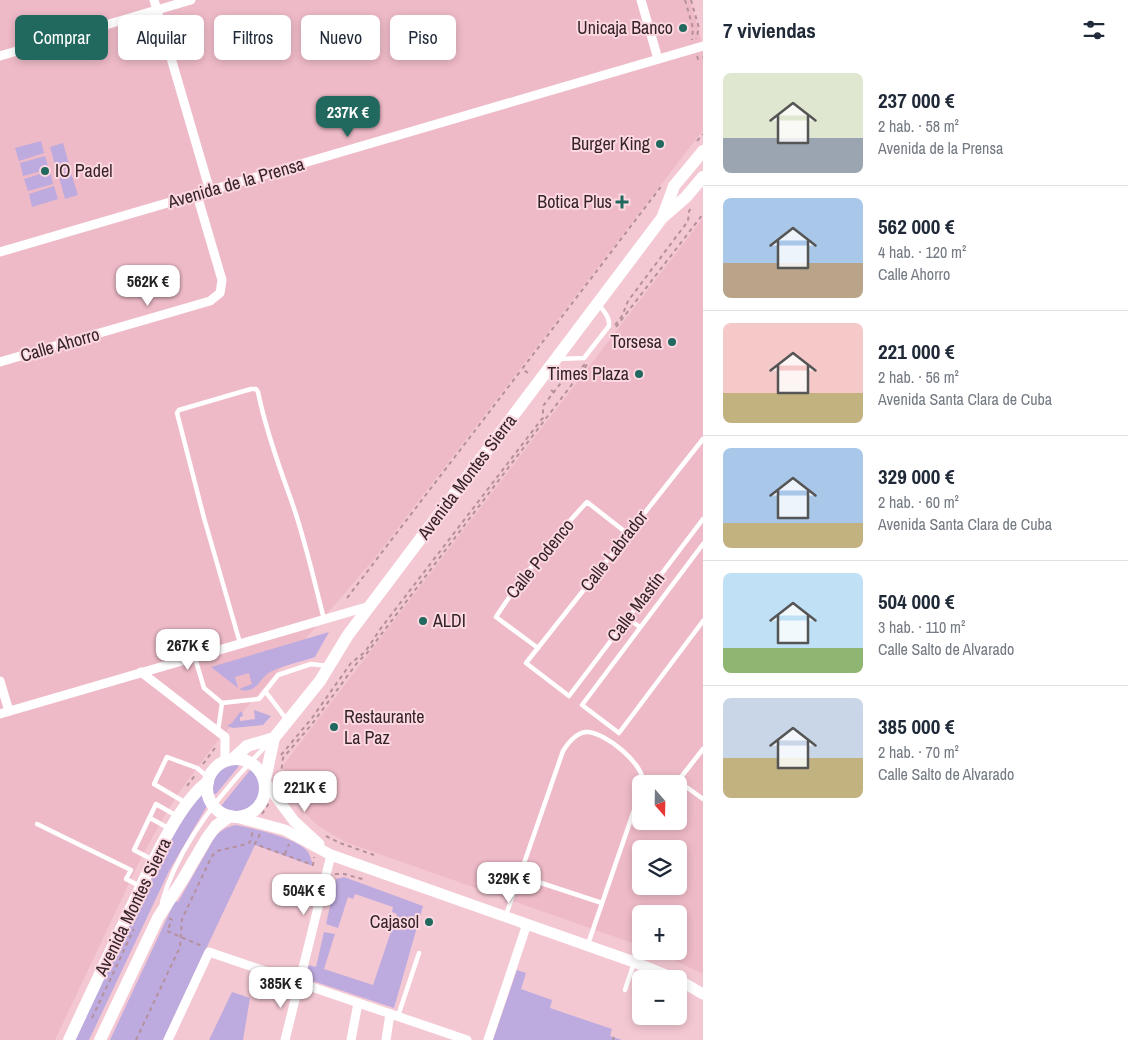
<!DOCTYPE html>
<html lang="es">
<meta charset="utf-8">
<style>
body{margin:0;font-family:"Archivo Narrow",sans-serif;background:#f6f6f7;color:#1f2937;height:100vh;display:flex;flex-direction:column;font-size:19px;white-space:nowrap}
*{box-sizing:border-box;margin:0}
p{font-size:16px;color:#747a83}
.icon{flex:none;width:28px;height:28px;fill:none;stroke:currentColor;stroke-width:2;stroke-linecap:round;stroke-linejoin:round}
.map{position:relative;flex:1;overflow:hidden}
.sheet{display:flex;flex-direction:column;background:#fff;width:425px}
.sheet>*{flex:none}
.banner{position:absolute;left:15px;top:15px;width:475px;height:45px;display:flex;gap:10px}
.needle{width:32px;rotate:160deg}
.tools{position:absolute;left:632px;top:775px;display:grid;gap:10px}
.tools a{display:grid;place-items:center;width:55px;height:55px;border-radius:8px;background:#fff;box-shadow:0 2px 8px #0003;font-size:25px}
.price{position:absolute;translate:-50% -42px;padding:0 11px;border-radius:10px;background:#fff;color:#222;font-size:16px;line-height:32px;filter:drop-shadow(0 1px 2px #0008)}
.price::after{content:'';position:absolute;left:50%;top:30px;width:15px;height:11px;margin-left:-8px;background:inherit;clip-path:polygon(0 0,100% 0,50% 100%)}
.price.on{background:#21685e;color:#fff}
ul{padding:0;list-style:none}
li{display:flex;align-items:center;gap:15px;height:125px;padding:0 20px}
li+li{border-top:1px solid #e0e1e3}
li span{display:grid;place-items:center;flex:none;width:140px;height:100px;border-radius:8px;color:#555}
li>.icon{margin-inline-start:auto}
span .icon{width:60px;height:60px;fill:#fffc;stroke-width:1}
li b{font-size:21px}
h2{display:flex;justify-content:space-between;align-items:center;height:60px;padding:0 20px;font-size:21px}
.tag{padding:0 18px;border-radius:8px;background:#fff;box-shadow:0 2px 8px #0003;font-size:18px;line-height:45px}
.tag.on{background:#21685e;color:#fff}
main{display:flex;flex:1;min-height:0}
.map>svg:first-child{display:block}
.built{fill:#eebac7;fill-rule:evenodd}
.green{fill:#bdaade}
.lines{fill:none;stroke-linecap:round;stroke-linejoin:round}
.path{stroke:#b4919a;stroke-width:2;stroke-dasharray:4 4;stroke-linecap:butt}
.lane{stroke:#fff;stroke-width:4.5}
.street{stroke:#fff;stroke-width:9}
.secondary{stroke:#fff;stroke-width:11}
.primary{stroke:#fff;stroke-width:12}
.poi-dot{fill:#21685e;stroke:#fcd8e1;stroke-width:2}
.labels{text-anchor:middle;stroke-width:4;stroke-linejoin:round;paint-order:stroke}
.poi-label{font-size:18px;fill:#352429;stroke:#fcd8e1;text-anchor:end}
.street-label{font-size:18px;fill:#352429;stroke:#fcd8e1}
</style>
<main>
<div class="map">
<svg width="703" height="1040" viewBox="0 0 703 1040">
<rect width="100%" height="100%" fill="#f4c8d3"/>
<g class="built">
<path d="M0,0h690l13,46v84l-329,429 -163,190 -33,45 -12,19 -25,45 -86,182h-55z"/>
<path d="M703,218v756l-48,-23h24v-37h-38v32l-296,-104 -28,-17 -15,-16 -13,-24 -6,-18 1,-3zM641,784h38v37h-38zM641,849h38v37h-38z"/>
</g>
<g class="green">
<path d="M41,141l3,12 -25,8 -4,-13z"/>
<path d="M63,143l7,25 -13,4 -7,-25z"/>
<path d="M45,156l4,13 -26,7 -3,-13z"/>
<path d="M70,170l8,25 -13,4 -7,-26z"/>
<path d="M50,171l3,13 -25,7 -4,-12z"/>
<path d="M54,186l4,13 -26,8 -3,-13z"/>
<path d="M329,632l-14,25c-14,5 -31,8 -45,15 -10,5 -14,24 -31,17l13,-5 -3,-11 -14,4 3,11 -27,-21z"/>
<path d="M254,710l17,6 -8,9 -30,3 -6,-2 5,-3 8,-11h2l1,4 -3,1v4l15,-2z"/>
<path d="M233,764h5l1,2 -23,28h-3c-1,-16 4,-25 20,-30z"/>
<path d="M251,769c24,20 -3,55 -30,37z"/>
<path d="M202,793l5,13 -38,65 -80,169h-15l76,-163 41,-72z"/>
<path d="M235,825c17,3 63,13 73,27 2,3 4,10 5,14l-58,-21 -92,195h-53l65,-139 3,1 38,-67 10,-7z"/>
<path d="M344,877l79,29 -29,102 -81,-27 -6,-11 2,-5 7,2 8,-35 11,2 -11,35 49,16 24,-71 -5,-2 1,-5 -38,-13 -2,5 -5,-2 -10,31 -12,-4 10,-45z"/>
<path d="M517,970l9,3 -5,16 31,11 -2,8 62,21 -2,7 12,4h-129z"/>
<path d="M232,992l18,6 -7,42h-34z"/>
</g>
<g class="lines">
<g class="path">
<path d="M685,0l8,28 -1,12"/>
<path d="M691,0l8,28 -3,11"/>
<path d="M697,56l1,3 5,-2"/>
<path d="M697,141l6,-7"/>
<path d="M615,325l7,-9 6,-15 60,-80 1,-10 3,-4"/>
<path d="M616,327l87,-113"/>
<path d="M528,373l-6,-4 141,-185"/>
<path d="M551,390l5,4"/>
<path d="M347,598l175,-229"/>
<path d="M281,755l31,-37 39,-55 14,-11 16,-24 160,-208 2,-2v-12l21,-27 12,-5 9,-10"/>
<path d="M203,764l12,-16"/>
<path d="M187,786l9,-12"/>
<path d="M290,799l-9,-26 2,-15 29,-34 45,-61 10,-10 222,-291"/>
<path d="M262,814l7,-11"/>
<path d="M260,834l-5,10 58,21 1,-8"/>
<path d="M326,836l14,7 34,12"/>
<path d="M285,854l4,-10"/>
<path d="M335,874h9l22,6"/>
<path d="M169,918l3,2 -5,11 35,15"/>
<path d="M92,1018l42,-89"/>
<path d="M136,1040l44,-93 2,-28 30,-63 5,-5 30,-7 3,-2 3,-11"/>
<path d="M613,1040l1,-3"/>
</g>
<g class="lane">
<path d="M559,359l25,-1 25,-32c1,-8 -5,-15 -10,-21"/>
<path d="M703,439l-177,224 43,33 134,-177"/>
<path d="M703,544l-121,161 37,28 84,-112"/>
<path d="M628,619l12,8"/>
<path d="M240,643l-36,-125 -27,-105 2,-3 72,-21h5l2,3c7,35 19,69 31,102 15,40 24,83 35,125"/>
<path d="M538,648l-42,-31c27,-42 57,-79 91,-115l41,32"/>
<path d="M195,658l9,30 18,15 -4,28"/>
<path d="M265,691l22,29"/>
<path d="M222,703l37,-4 19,-24 33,-11 17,2"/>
<path d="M703,749l-25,32 25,18"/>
<path d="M186,803l-32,-19 13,-27 30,11 12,10"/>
<path d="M150,818l20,11"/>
<path d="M37,824l94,46 -5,9 14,7"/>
<path d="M153,860l-19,-10 22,-46 21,12"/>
<path d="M520,876l82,27"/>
<path d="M162,902c17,-59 64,-116 106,-158"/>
<path d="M506,915l57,-164c5,-8 13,-18 23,-19 18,-1 60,33 57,52"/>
<path d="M588,944l53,-154"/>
<path d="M625,990l9,-27"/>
<path d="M398,1016l21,-63"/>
</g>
<g class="street">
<path d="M154,0l56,191"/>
<path d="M641,0l17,59"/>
<path d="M0,56l191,-56"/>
<path d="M0,252l703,-206"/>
<path d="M0,362l210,-61 10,-8 2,-13 -25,-85"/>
<path d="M141,672l84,65v24"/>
<path d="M0,681l9,30"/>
<path d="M0,714l370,-108"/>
<path d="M168,1040l41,-88 258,88"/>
<path d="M285,1040l46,-185"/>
<path d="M351,1040l7,-37"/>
<path d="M386,1040l4,-26"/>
<path d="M488,1040l39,-116"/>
</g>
<g class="secondary">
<path d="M265,782l29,39 25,23"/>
<path d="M236,817l49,13 46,25 303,107 42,17"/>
<path d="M679,980l24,14"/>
</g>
<g class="primary">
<path d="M663,216l11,-30 29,-35"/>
<circle cx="236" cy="788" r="29"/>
<path d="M233,759l14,-13 27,-8"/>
<path d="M265,780l9,-42 46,-57 28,-46 314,-417 24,-21 17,-20"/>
<path d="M69,1040c20,-43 40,-85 60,-128 17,-35 48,-109 79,-130"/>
<path d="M100,1040l58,-122 25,-39 24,-41 9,-12 14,-10"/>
</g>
</g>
<g class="poi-dot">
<circle cx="683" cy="28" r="5"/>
<circle cx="660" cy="144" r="5"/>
<circle cx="45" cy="171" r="5"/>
<path d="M619.5 194.5h5v5h5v5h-5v5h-5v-5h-5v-5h5z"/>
<circle cx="672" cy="342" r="5"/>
<circle cx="639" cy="374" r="5"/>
<circle cx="423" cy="621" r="5"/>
<circle cx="334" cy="727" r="5"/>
<circle cx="429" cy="922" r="5"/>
</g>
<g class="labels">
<g class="poi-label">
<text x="673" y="34">Unicaja Banco</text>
<text x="650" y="150">Burger King</text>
<text x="55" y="177" text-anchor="start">IO Padel</text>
<text x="612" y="208">Botica Plus</text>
<text x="662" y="348">Torsesa</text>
<text x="629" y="380">Times Plaza</text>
<text x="433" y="627" text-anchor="start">ALDI</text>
<text x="344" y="723" text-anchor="start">Restaurante<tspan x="344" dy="21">La Paz</tspan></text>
<text x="419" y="928">Cajasol</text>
</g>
<g class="street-label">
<text transform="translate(236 183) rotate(-16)" y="6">Avenida de la Prensa</text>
<text transform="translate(60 345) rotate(-16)" y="6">Calle Ahorro</text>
<text transform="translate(467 477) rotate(-53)" y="6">Avenida Montes Sierra</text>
<text transform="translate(614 551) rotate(-52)" y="6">Calle Labrador</text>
<text transform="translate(540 559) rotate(-51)" y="6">Calle Podenco</text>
<text transform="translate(636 607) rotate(-53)" y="6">Calle Mastín</text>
<text transform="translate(133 907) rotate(-64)" y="6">Avenida Montes Sierra</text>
</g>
</g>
</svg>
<div class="tools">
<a><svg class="needle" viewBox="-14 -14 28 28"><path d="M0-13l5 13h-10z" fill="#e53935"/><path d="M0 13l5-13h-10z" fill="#747a83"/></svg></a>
<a><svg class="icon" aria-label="layers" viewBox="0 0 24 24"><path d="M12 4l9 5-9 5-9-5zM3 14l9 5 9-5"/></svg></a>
<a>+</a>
<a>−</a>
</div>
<b class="price on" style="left:348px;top:138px">237K €</b>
<b class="price" style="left:148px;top:307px">562K €</b>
<b class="price" style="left:188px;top:671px">267K €</b>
<b class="price" style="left:305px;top:813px">221K €</b>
<b class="price" style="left:509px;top:904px">329K €</b>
<b class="price" style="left:304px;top:916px">504K €</b>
<b class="price" style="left:281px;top:1009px">385K €</b>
<div class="banner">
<a class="tag on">Comprar</a>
<a class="tag">Alquilar</a>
<a class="tag">Filtros</a>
<a class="tag">Nuevo</a>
<a class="tag">Piso</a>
</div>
</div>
<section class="sheet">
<h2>7 viviendas<svg class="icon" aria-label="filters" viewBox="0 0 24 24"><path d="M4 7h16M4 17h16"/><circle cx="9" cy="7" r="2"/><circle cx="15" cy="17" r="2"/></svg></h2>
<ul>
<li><span style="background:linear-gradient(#dfe7d0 65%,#9aa5b1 0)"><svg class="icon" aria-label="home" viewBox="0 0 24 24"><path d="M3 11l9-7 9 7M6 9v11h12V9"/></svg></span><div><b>237 000 €</b><p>2 hab. · 58 m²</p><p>Avenida de la Prensa</p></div></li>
<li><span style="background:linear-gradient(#a9c7e8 65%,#b9a48a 0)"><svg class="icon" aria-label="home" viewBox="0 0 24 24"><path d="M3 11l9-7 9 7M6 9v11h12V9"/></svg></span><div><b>562 000 €</b><p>4 hab. · 120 m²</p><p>Calle Ahorro</p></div></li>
<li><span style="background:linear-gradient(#f6c9c9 70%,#c2b280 0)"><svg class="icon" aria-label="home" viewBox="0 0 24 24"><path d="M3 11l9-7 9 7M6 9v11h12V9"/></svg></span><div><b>221 000 €</b><p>2 hab. · 56 m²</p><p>Avenida Santa Clara de Cuba</p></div></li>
<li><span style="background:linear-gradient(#a9c7e8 75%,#c2b280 0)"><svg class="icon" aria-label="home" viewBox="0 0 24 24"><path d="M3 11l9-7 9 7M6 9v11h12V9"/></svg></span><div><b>329 000 €</b><p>2 hab. · 60 m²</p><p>Avenida Santa Clara de Cuba</p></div></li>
<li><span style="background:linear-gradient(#bfe0f5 75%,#8fb573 0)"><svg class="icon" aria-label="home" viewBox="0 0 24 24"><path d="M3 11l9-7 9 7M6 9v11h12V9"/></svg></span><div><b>504 000 €</b><p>3 hab. · 110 m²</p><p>Calle Salto de Alvarado</p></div></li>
<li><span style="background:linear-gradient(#c9d6e8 60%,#c2b280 0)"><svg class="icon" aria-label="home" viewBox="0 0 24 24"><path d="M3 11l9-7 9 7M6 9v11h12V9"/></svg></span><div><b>385 000 €</b><p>2 hab. · 70 m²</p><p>Calle Salto de Alvarado</p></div></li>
</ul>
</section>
</main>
